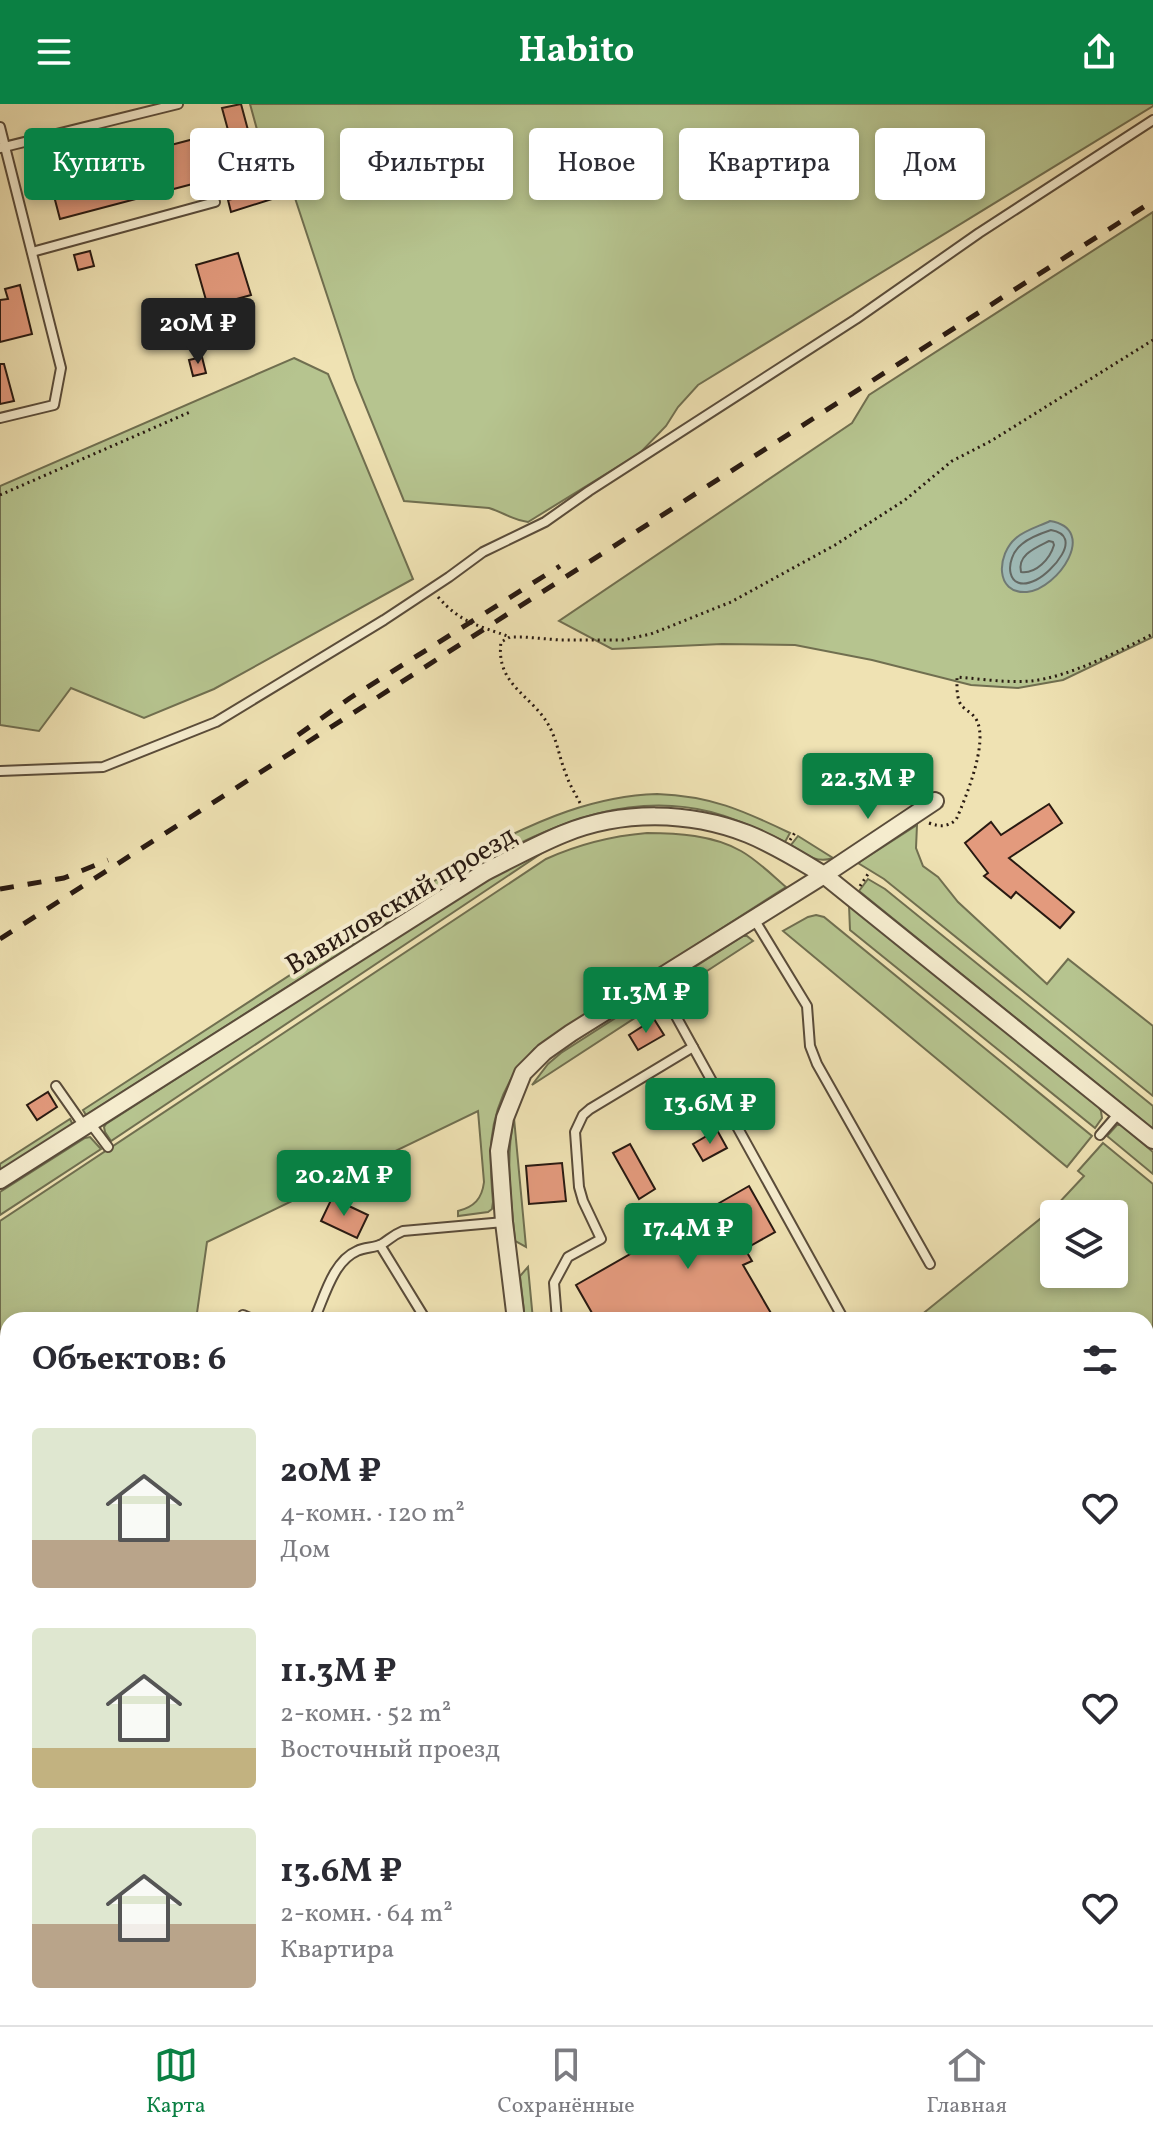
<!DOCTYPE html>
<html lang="ru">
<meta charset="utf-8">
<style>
body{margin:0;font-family:Vollkorn,serif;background:#f7f7f7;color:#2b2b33;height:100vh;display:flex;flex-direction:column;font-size:30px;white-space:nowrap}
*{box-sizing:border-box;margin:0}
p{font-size:26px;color:#7c7c81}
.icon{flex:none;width:44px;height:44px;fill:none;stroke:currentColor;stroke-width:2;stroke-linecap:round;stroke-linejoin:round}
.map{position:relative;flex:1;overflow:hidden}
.drawer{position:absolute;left:0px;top:1208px;width:1154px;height:714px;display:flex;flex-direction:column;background:#fff;border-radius:24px 24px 0 0;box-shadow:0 4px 12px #0003}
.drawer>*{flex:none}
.guide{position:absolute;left:24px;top:24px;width:1106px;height:72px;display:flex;gap:16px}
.fabs{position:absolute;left:1040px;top:1096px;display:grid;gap:16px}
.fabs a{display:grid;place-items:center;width:88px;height:88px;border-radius:8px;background:#fff;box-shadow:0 4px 12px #0003;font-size:40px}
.price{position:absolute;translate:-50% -68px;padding:0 18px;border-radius:8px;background:#0b8043;color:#fff;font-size:26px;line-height:52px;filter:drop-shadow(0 2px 4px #0008)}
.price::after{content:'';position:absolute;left:50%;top:48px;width:24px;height:18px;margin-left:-12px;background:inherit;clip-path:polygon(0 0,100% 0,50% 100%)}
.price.current{background:#222;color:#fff}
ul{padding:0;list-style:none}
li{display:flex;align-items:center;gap:24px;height:200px;padding:0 32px}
li span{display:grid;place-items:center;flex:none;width:224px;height:160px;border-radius:8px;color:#555}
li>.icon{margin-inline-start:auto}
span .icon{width:96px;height:96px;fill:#fffc;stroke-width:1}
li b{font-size:34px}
h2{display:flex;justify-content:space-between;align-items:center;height:96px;padding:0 32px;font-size:34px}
.tag{padding:0 28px;border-radius:8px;background:#fff;box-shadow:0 4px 12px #0003;font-size:28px;line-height:72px}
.tag.current{background:#0b8043;color:#fff}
header{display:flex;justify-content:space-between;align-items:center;height:104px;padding:0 32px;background:#0b8043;color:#fff;font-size:36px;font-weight:700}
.tab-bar{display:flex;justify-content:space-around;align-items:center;height:112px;border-top:2px solid #e1e1e2;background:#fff;font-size:22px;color:#7c7c81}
.tab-bar a{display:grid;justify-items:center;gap:4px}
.tab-bar .current{color:#0b8043}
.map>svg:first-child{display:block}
.green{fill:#b6c48f;stroke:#706f50;stroke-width:2;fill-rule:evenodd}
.water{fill:#9fbbb8;stroke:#707b76;stroke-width:2}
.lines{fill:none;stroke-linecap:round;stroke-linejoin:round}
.shore{stroke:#646a65;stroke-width:2}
.building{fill:#e39a7d;stroke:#291a12;stroke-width:2}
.service-casing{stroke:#5a4c3a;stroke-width:12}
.minor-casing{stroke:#5a4c3a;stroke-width:20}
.path{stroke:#291a12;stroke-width:3;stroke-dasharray:2 4;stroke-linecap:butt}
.service{stroke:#f5ecce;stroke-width:8}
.minor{stroke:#f5ecce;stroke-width:16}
.rail{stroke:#291a12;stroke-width:5;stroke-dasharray:14 14;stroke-linecap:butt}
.labels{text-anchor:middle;stroke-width:8;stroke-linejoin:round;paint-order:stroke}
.street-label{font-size:28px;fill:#291a12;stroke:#f5ecce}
</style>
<header><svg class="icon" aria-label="menu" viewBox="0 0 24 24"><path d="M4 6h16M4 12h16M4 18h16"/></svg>Habito<svg class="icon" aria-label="share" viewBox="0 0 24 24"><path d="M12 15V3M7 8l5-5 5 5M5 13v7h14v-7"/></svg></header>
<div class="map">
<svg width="1153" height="1921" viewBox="0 0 1153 1921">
<rect width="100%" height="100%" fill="#efe2b3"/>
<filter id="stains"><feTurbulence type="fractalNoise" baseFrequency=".0025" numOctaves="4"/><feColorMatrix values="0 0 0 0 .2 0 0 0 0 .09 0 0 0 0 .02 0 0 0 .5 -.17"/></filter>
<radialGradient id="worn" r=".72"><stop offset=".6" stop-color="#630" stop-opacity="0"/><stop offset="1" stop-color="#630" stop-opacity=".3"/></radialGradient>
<g class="green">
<path d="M250,0h903v2l-455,279 -20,22 -12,19 -26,27 -112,69c-18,-3 -23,-9 -39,-14l-85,-7 -49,-121 -61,-185 -24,-18z"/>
<path d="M1153,108v425l-90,43 -45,8 -47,-3 -99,-25 -77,-15 -73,-1 -110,5 -53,-28 293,-198 17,-28z"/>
<path d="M294,254l34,16 85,205 -199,110 -70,29 -73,-30 -32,43 -39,-6v-239z"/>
<path d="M657,690c54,2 85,16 133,39l-5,9c-24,-12 -48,-23 -74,-30 -79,-20 -150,9 -219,45l-406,258 -3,-5 402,-262c54,-28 109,-52 172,-54z"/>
<path d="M917,721l-1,23 7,18 15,11 20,25 89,82 21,-25 85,67v70l-269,-217 -26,-16z"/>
<path d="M647,729c30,0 66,2 94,18 16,9 31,24 45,36l-252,162c-8,10 -17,20 -23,30 -24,43 -22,77 -18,123l-1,7 -4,3 -30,4v-5c16,-4 24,-12 26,-29l-6,-71 -271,131 -11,78h-188v374l-8,2v-475l546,-362c33,-15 66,-23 101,-26z"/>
<path d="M798,732l35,22c-17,6 -28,-4 -42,-13z"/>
<path d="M545,747l-434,290 -6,-9 -1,-5 2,-3 383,-246z"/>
<path d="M868,775l17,10 268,217v23l-294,-238z"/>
<path d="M849,801l249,201 3,5 1,7 -7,10 -245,-198z"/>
<path d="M816,811l8,2 268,219 -25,31 -284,-236 25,-14z"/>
<path d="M743,832h4l6,5 -221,144 16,-21 13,-11z"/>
<path d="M514,1014l12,129 -11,-6c-4,-42 -10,-82 -1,-123z"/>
<path d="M70,1015l3,6 -73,47v-8z"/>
<path d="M1117,1021h4l32,27v22l-46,-38z"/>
<path d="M90,1033l11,12 -101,66v-23l85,-54z"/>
<path d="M1103,1039l50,41v261l-7,1v-126h-231l141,-114 28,-30 -6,-5zM1114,1110v60h-60v-60z"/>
<path d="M528,1163l5,53h-8l-5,-44z"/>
<path d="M8,1634v280h325l1,7h-334v-285z"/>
<path d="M1153,1803v118h-506l30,-7h469v-110z"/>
<path d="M386,1914h133l-28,7h-129z"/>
</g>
<path class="water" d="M1050,417c49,8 8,68 -23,71 -33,2 -30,-38 -11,-54 9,-8 24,-12 34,-17z"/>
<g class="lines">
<g class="shore">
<path d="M1051,426c34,6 0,43 -15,50 -30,15 -33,-21 -14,-36 8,-7 20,-11 29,-14z"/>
<path d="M1049,437l4,1 1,3c-4,14 -18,29 -33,27 -4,-17 14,-24 28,-31z"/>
</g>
</g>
<g class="building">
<path d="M241,0l11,41 -19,5 5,22 -178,47 -11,-42 179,-47 -6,-22z"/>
<path d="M252,75l5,14 15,-5 3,10 -44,14 -3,-12 16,-4 -4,-13z"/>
<path d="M90,147l4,15 -16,4 -4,-15z"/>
<path d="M238,149l13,42 -43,12 -12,-42z"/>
<path d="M20,181l12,49 -32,8v-42l8,-1 -3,-10z"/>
<path d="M202,253l4,16 -13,3 -4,-16z"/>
<path d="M0,260h4l10,37 -14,3z"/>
<path d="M1049,700l13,19 -53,35 65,54 -14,16 -44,-36 -5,6 -27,-22 4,-3 -23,-30 26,-21 10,13z"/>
<path d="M654,915l10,16 -26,15 -9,-15z"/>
<path d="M48,988l9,15 -20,13 -10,-15z"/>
<path d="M717,1026l10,18 -24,13 -10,-17z"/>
<path d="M630,1040l25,45 -16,10 -26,-46z"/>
<path d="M562,1059l4,38 -37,3 -3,-38z"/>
<path d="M749,1082l26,46 -30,17 7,12 -9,4 32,55h-179l-20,-35z"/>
<path d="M332,1094l36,17 -11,23 -36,-17z"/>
</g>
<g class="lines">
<g class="service-casing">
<g id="service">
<path d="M0,23l61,241 -7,37 -54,13"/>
<path d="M0,44l178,-44"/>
<path d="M32,148l183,-50"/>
<path d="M0,667l103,-4 113,-45 168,-102 65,-43 34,-25 62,-30 44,-31 267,-172 123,-86 174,-113"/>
<path d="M754,815l53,87 3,40 7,18 113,200"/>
<path d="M656,876l37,67"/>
<path d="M56,982l28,40"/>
<path d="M90,1019l18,24"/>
<path d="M1100,1031l19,-22"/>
<path d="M380,1141l46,75"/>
<path d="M241,1216l2,-5 11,5"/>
<path d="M314,1216c10,-22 19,-59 43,-69 8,-4 18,-3 25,-7 8,-5 11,-9 21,-13l101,-9"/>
<path d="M557,1216l-3,-37 14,-26 33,-18 -18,-38 -4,-14 -4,-55 8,-17 7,-6 103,-62 151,273"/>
<path d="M1146,1716l7,34"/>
</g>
</g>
<g class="minor-casing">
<g id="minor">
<path d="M0,1076l485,-308c26,-13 51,-27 78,-38 59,-24 126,-23 185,0 27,11 51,26 76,41l329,265"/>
<path d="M516,1216l-12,-98 -5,-71 6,-33 18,-45 21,-21 27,-19 253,-158 111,-74"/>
<path d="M1146,1351l7,-1"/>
<path d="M0,1601l8,-1"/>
<path d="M1146,1780l7,-2"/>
<path d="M568,1921l29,-7"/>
</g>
</g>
<g class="path">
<path d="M0,391l190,-83"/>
<path d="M438,493c24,27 40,28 72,40"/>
<path d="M580,699c-5,-10 -11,-19 -14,-29 -6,-14 -8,-29 -14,-42 -15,-36 -57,-44 -51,-90l9,-5h14l36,3h63l28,-6 80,-32 104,-57 70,-45 47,-39 39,-20 162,-101"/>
<path d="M929,719c11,4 18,4 27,-3 10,-23 32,-76 21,-99 -3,-7 -9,-9 -14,-14 -7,-6 -6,-21 -6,-30 24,2 50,6 74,4 38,-4 88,-30 122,-47"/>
<path d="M790,736l6,-9"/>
<path d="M860,782l8,-12"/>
<path d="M1089,1914l1,7"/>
<path d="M781,1921l8,-7"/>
</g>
<use href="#service" class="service"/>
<use href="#minor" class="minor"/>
<g class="rail">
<path d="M298,631l52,-37 210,-132"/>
<path d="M0,785l64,-11 44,-18"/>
<path d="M0,835l1153,-738"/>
</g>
</g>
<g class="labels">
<g class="street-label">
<text transform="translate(400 795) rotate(-31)" y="10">Вавиловский проезд</text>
</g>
</g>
<rect width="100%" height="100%" filter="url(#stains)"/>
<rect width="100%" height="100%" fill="url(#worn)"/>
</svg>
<div class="fabs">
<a><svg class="icon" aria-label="layers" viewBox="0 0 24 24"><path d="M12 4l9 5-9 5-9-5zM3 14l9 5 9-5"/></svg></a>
</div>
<b class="price current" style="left:198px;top:262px">20M ₽</b>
<b class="price" style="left:868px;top:717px">22.3M ₽</b>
<b class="price" style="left:646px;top:931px">11.3M ₽</b>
<b class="price" style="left:710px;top:1042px">13.6M ₽</b>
<b class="price" style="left:344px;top:1114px">20.2M ₽</b>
<b class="price" style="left:688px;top:1167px">17.4M ₽</b>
<div class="guide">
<a class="tag current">Купить</a>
<a class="tag">Снять</a>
<a class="tag">Фильтры</a>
<a class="tag">Новое</a>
<a class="tag">Квартира</a>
<a class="tag">Дом</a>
</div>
<section class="drawer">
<h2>Объектов: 6<svg class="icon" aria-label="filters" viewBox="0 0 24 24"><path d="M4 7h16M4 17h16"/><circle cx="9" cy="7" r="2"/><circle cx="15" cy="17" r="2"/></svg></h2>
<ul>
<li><span style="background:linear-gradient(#dfe7d0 70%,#b9a48a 0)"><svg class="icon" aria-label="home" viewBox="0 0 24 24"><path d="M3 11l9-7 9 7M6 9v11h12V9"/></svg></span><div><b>20M ₽</b><p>4-комн. · 120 m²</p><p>Дом</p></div><svg class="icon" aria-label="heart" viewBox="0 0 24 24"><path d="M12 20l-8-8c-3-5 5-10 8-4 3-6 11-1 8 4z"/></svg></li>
<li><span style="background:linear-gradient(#dfe7d0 75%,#c2b280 0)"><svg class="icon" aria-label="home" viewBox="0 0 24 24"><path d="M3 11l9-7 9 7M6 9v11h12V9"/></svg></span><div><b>11.3M ₽</b><p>2-комн. · 52 m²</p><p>Восточный проезд</p></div><svg class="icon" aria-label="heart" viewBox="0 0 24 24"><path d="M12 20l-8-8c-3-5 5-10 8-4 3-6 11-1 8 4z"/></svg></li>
<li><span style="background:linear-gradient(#dfe7d0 60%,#b9a48a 0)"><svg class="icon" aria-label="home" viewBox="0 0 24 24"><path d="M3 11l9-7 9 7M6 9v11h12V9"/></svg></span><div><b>13.6M ₽</b><p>2-комн. · 64 m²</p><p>Квартира</p></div><svg class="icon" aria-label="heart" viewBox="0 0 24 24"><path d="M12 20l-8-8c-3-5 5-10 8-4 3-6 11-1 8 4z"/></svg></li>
</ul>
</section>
</div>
<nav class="tab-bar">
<a class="current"><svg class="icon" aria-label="map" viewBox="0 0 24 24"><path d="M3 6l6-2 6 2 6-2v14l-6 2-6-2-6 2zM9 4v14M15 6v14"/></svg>Карта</a>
<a><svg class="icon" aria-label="saved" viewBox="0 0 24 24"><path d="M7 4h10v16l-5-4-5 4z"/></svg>Сохранённые</a>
<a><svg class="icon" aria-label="home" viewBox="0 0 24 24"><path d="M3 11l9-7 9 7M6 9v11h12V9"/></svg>Главная</a>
</nav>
